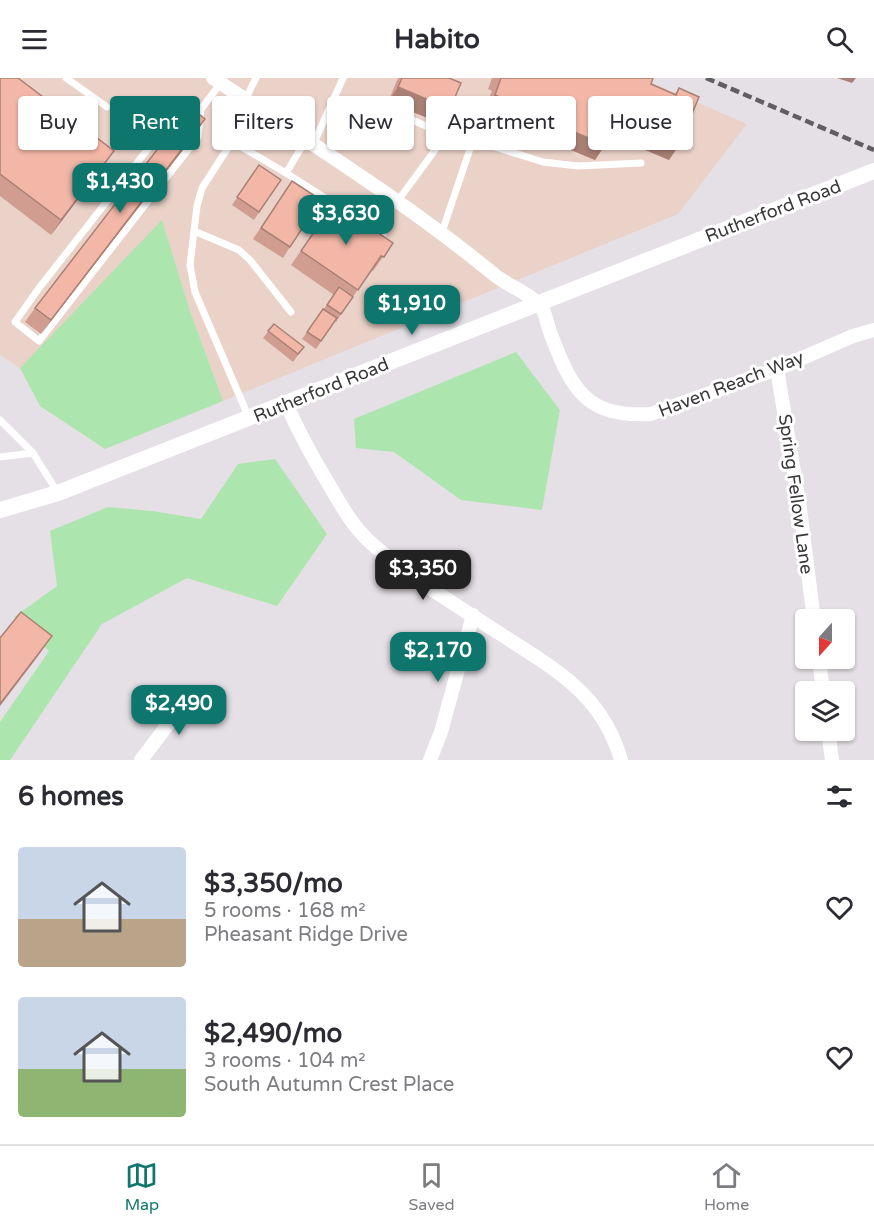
<!DOCTYPE html>
<meta charset="utf-8">
<style>
body{margin:0;font-family:"Varela Round",sans-serif;background:#f7f7f7;color:#2b2b33;height:100vh;display:flex;flex-direction:column;font-size:22px;white-space:nowrap}
*{box-sizing:border-box;margin:0}
p{font-size:20px;color:#7c7c81}
.icon{flex:none;width:33px;height:33px;fill:none;stroke:currentColor;stroke-width:2;stroke-linecap:round;stroke-linejoin:round}
.map{position:relative;height:682px;overflow:hidden}
.sheet{display:flex;flex-direction:column;background:#fff;flex:1}
.sheet>*{flex:none}
.guide{position:absolute;left:18px;top:18px;width:838px;height:54px;display:flex;gap:12px}
.needle{width:39px;rotate:201deg}
.tools{position:absolute;left:795px;top:531px;display:grid;gap:12px}
.tools a{display:grid;place-items:center;width:60px;height:60px;border-radius:6px;background:#fff;box-shadow:0 2px 4px #0004;font-size:30px}
.price{position:absolute;translate:-50% -51px;padding:0 14px;border-radius:12px;background:#0f766e;color:#fff;font-size:20px;line-height:39px;filter:drop-shadow(0 2px 3px #0008)}
.price::after{content:'';position:absolute;left:50%;top:36px;width:18px;height:14px;margin-left:-9px;background:inherit;clip-path:polygon(0 0,100% 0,50% 100%)}
.price.on{background:#222;color:#fff}
ul{padding:0;list-style:none}
li{display:flex;align-items:center;gap:18px;height:150px;padding:0 18px}
li span{display:grid;place-items:center;flex:none;width:168px;height:120px;border-radius:6px;color:#555}
li>.icon{margin-inline-start:auto}
span .icon{width:72px;height:72px;fill:#fffc;stroke-width:1}
li b{font-size:26px}
h2{display:flex;justify-content:space-between;align-items:center;height:72px;padding:0 18px;font-size:26px}
.tag{padding:0 21px;border-radius:6px;background:#fff;box-shadow:0 2px 4px #0004;font-size:21px;line-height:54px}
.tag.on{background:#0f766e;color:#fff}
header{display:flex;justify-content:space-between;align-items:center;height:78px;padding:0 18px;background:#fff;font-size:27px;font-weight:800}
.tabs{display:flex;justify-content:space-around;align-items:center;height:84px;border-top:2px solid #e1e1e2;background:#fff;font-size:16px;color:#7c7c81}
.tabs a{display:grid;justify-items:center;gap:3px}
.tabs .on{color:#0f766e}
.map>svg:first-child{display:block}
.industrial{fill:#ead2c8}
.green{fill:#ade5ae}
.lines{fill:none;stroke-linecap:round;stroke-linejoin:round}
.service{stroke:#fff;stroke-width:7}
.minor{stroke:#fff;stroke-width:14}
.tertiary{stroke:#fff;stroke-width:16}
.rail{stroke:#615e61;stroke-width:4.5;stroke-dasharray:9 4.5;stroke-linecap:butt}
.wall{fill:#d19d90}
.shaded-wall{fill:#aa8075}
.building{fill:#f3b7a7;stroke:#aa8075;stroke-width:1.5}
.labels{text-anchor:middle;stroke-width:6;stroke-linejoin:round;paint-order:stroke}
.street-label{font-size:18px;fill:#3a383a;stroke:#fff}
</style>
<header><svg class="icon" aria-label="menu" viewBox="0 0 24 24"><path d="M4 6h16M4 12h16M4 18h16"/></svg>Habito<svg class="icon" aria-label="search" viewBox="0 0 24 24"><circle cx="10" cy="10" r="6"/><path d="M15 15l6 6"/></svg></header>
<div class="map">
<svg width="874" height="682" viewBox="0 0 874 682">
<rect width="100%" height="100%" fill="#e5e0e5"/>
<path class="industrial" d="M0,0h641l106,46 -69,90 -455,187 -33,-90 -28,-90 -142,147 -20,-13z"/>
<g class="green">
<path d="M162,142l28,91 33,90 -118,48 -65,-43 -20,-38z"/>
<path d="M516,274l44,58 -18,100 -81,-10 -67,-48 -38,-4 -2,-29z"/>
<path d="M275,381l52,75 -50,72 -90,-28 -85,46 -92,136h-10v-38l49,-71 -35,-34 43,-31 -7,-55 58,-24 44,4 49,8 37,-55z"/>
</g>
<g class="lines">
<g class="service">
<path d="M66,0l41,29"/>
<path d="M245,22l11,-22"/>
<path d="M201,31l-17,3 -11,5 -134,171 -24,34 24,19 159,-204 3,-28 20,-26"/>
<path d="M306,62l-20,33 97,62"/>
<path d="M233,64l53,31"/>
<path d="M313,67l30,-67"/>
<path d="M328,77l26,-49c31,-2 63,17 92,29"/>
<path d="M397,124l49,-67 7,-4 20,9"/>
<path d="M194,153l45,19 11,10 41,52"/>
<path d="M442,154l31,-92 70,22 35,4 63,-3"/>
<path d="M249,340l-54,-126 -5,-27 7,-59 5,-18 53,-82"/>
<path d="M0,342l33,33 25,40"/>
<path d="M0,379l33,-4"/>
</g>
<g class="minor">
<path d="M213,0c96,64 194,125 283,198 13,10 30,16 42,27 7,6 9,20 12,29 21,55 34,86 101,82l126,-45 76,-33 21,-6"/>
<path d="M777,291l23,140 14,111"/>
<path d="M286,325c13,30 28,57 45,85 11,19 23,40 40,55 39,35 87,63 131,92 54,35 100,59 119,125"/>
<path d="M819,580l4,34"/>
<path d="M828,652l4,30"/>
<path d="M141,682l50,-66"/>
<path d="M430,682l11,-28 32,-117"/>
</g>
<path class="tertiary" d="M0,432l58,-17 816,-322"/>
<path class="rail" d="M706,0l168,72"/>
</g>
<g class="wall">
<path d="M0,0l104,87 -53,70 -51,-39z"/>
<path d="M398,0h51l-9,45 -52,-21z"/>
<path d="M492,0h161l-2,6 24,10 4,-6v57l-10,15 -60,-25 -4,10 -10,15 -98,-41 2,-4 -15,-6 8,-18 -4,-2z"/>
<path d="M205,41l-10,15 -154,200 -16,-12 10,-14z"/>
<path d="M259,87l22,15 -27,40 -22,-15z"/>
<path d="M292,103l-2,66 -7,11 -30,-19z"/>
<path d="M334,125l59,40 -20,28 -2,-1 -35,52 -1,-1 -19,28 -14,-10 32,-44 -43,-30z"/>
<path d="M274,246l30,23 -11,15 -30,-24z"/>
</g>
<g class="shaded-wall">
<path d="M837,0h19l-4,5z"/>
<path d="M398,9l52,22 -10,14 -52,-21z"/>
<path d="M495,17l14,6 -10,14 -15,-6z"/>
<path d="M508,26l97,41 -10,15 -98,-41z"/>
<path d="M205,41l-10,15 -154,200 10,-14z"/>
<path d="M616,41l63,26 -10,15 -63,-27z"/>
<path d="M114,73l-10,14 -53,70 10,-15z"/>
<path d="M52,558l-14,20 -38,50v-2z"/>
</g>
<g class="building">
<path d="M0,0h18l96,73 -53,69 -61,-46z"/>
<path d="M402,0h47l12,5 -11,26 -52,-22z"/>
<path d="M501,0h152l-2,6 25,11 3,-7 20,9 -20,48 -63,-26 -11,26 -97,-41 1,-3 -14,-6z"/>
<path d="M190,29l15,12 -154,201 -16,-12z"/>
<path d="M259,87l22,15 -22,32 -22,-15z"/>
<path d="M292,103l29,19 -31,47 -29,-19z"/>
<path d="M334,125l59,40 -9,14 -3,-1 -23,34 -57,-39z"/>
<path d="M339,209l14,10 -12,17 -14,-9z"/>
<path d="M323,231l14,9 -16,23 -14,-9z"/>
<path d="M274,246l30,23 -6,7 -30,-23z"/>
<path d="M21,534l31,24 -52,68v-66z"/>
</g>
<g class="labels">
<g class="street-label">
<text transform="translate(773 133) rotate(-21)" y="6">Rutherford Road</text>
<text transform="translate(731 306) rotate(-21)" y="6">Haven Reach Way</text>
<text transform="translate(321 312) rotate(-22)" y="6">Rutherford Road</text>
<text transform="translate(796 416) rotate(82)" y="6">Spring Fellow Lane</text>
</g>
</g>
</svg>
<div class="tools">
<a><svg class="needle" viewBox="-14 -14 28 28"><path d="M0-13l5 13h-10z" fill="#e53935"/><path d="M0 13l5-13h-10z" fill="#7c7c81"/></svg></a>
<a><svg class="icon" aria-label="layers" viewBox="0 0 24 24"><path d="M12 4l9 5-9 5-9-5zM3 14l9 5 9-5"/></svg></a>
</div>
<b class="price" style="left:120px;top:136px">$1,430</b>
<b class="price" style="left:346px;top:168px">$3,630</b>
<b class="price" style="left:412px;top:258px">$1,910</b>
<b class="price on" style="left:423px;top:523px">$3,350</b>
<b class="price" style="left:438px;top:605px">$2,170</b>
<b class="price" style="left:179px;top:658px">$2,490</b>
<div class="guide">
<a class="tag">Buy</a>
<a class="tag on">Rent</a>
<a class="tag">Filters</a>
<a class="tag">New</a>
<a class="tag">Apartment</a>
<a class="tag">House</a>
</div>
</div>
<section class="sheet">
<h2>6 homes<svg class="icon" aria-label="filters" viewBox="0 0 24 24"><path d="M4 7h16M4 17h16"/><circle cx="9" cy="7" r="2"/><circle cx="15" cy="17" r="2"/></svg></h2>
<ul>
<li><span style="background:linear-gradient(#c9d6e8 60%,#b9a48a 0)"><svg class="icon" aria-label="home" viewBox="0 0 24 24"><path d="M3 11l9-7 9 7M6 9v11h12V9"/></svg></span><div><b>$3,350/mo</b><p>5 rooms · 168 m²</p><p>Pheasant Ridge Drive</p></div><svg class="icon" aria-label="heart" viewBox="0 0 24 24"><path d="M12 20l-8-8c-3-5 5-10 8-4 3-6 11-1 8 4z"/></svg></li>
<li><span style="background:linear-gradient(#c9d6e8 60%,#8fb573 0)"><svg class="icon" aria-label="home" viewBox="0 0 24 24"><path d="M3 11l9-7 9 7M6 9v11h12V9"/></svg></span><div><b>$2,490/mo</b><p>3 rooms · 104 m²</p><p>South Autumn Crest Place</p></div><svg class="icon" aria-label="heart" viewBox="0 0 24 24"><path d="M12 20l-8-8c-3-5 5-10 8-4 3-6 11-1 8 4z"/></svg></li>
</ul>
</section>
<nav class="tabs">
<a class="on"><svg class="icon" aria-label="map" viewBox="0 0 24 24"><path d="M3 6l6-2 6 2 6-2v14l-6 2-6-2-6 2zM9 4v14M15 6v14"/></svg>Map</a>
<a><svg class="icon" aria-label="saved" viewBox="0 0 24 24"><path d="M7 4h10v16l-5-4-5 4z"/></svg>Saved</a>
<a><svg class="icon" aria-label="home" viewBox="0 0 24 24"><path d="M3 11l9-7 9 7M6 9v11h12V9"/></svg>Home</a>
</nav>
